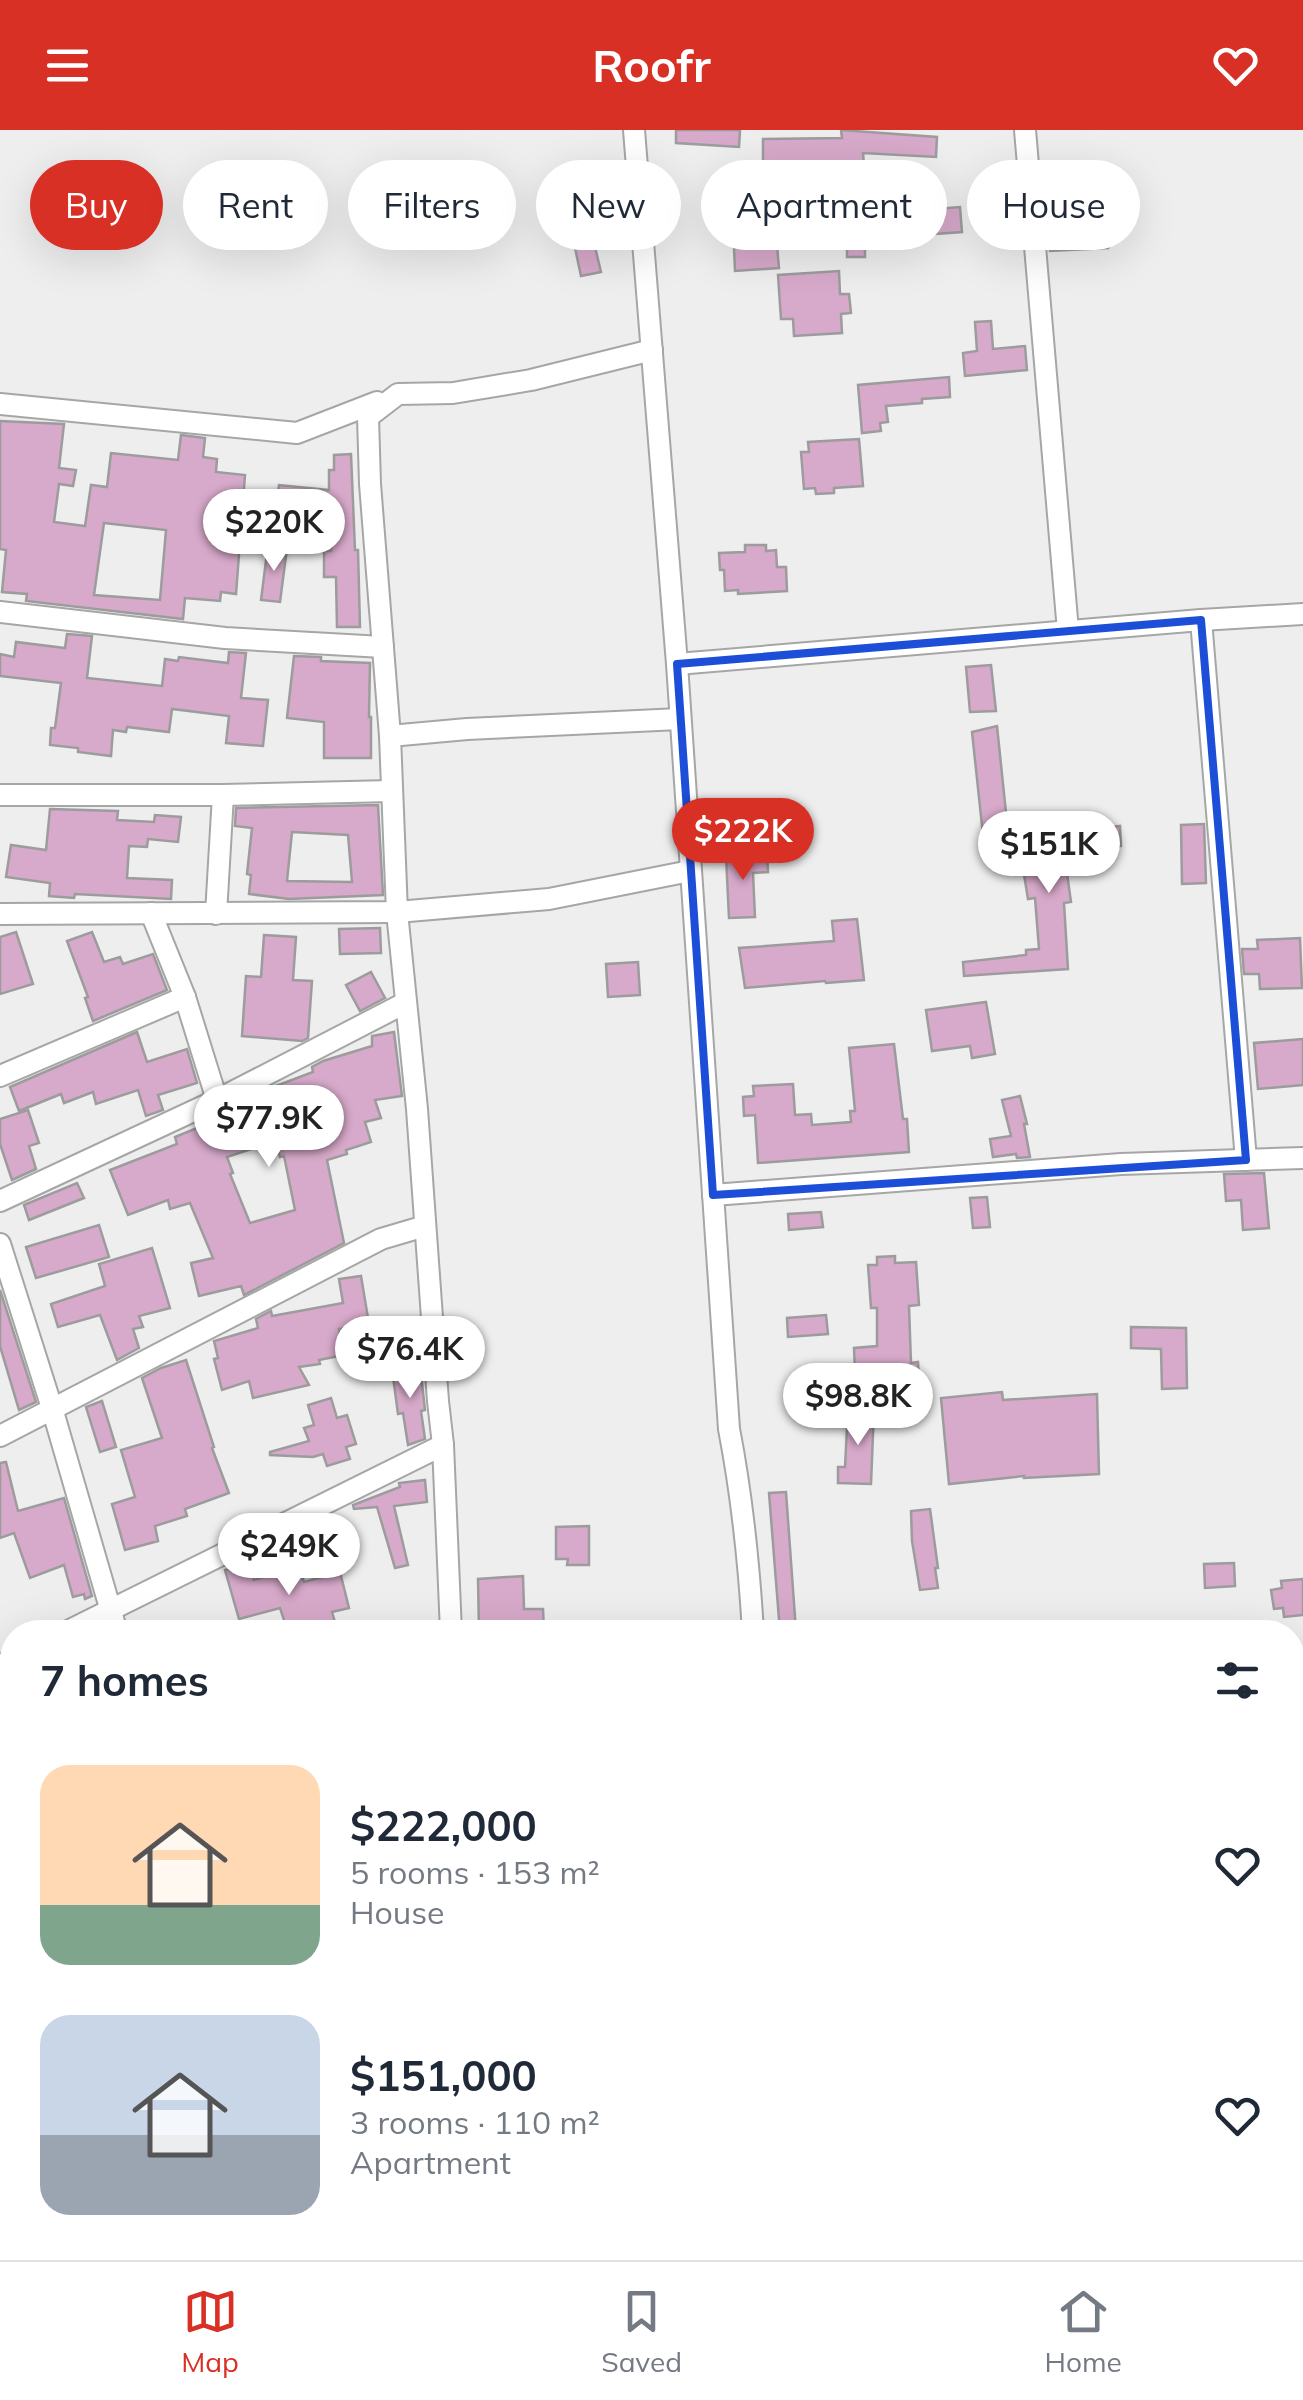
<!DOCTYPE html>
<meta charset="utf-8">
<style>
body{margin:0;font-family:Mulish,sans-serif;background:#f6f6f7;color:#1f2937;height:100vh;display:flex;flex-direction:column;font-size:38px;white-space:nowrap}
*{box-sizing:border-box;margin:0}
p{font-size:32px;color:#747a83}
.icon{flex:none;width:55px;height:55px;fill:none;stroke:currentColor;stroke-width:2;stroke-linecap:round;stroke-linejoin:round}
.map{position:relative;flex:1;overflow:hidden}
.side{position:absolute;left:0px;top:1490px;width:1305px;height:640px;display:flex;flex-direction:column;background:#fff;border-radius:40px 40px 0 0;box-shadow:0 10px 40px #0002}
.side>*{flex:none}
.top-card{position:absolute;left:30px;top:30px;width:1245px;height:90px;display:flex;gap:20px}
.price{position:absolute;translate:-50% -85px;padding:0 22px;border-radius:35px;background:#fff;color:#222;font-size:32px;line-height:65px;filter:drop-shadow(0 2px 5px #0008)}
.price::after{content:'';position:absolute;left:50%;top:60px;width:30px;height:22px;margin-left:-15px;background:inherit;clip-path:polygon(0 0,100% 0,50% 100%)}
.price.on{background:#d93025;color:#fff}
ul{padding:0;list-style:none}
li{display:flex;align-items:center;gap:30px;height:250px;padding:0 40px}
li span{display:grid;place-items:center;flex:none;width:280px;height:200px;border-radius:30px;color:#555}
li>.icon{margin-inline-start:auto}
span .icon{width:120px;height:120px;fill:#fffc;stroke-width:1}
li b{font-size:42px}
h2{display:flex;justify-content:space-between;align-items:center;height:120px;padding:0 40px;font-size:42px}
.pill{padding:0 35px;border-radius:45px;background:#fff;box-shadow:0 10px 40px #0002;font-size:35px;line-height:90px}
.pill.on{background:#d93025;color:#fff}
header{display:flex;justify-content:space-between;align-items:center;height:130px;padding:0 40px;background:#d93025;color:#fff;font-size:45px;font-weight:700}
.tabs{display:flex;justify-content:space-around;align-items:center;height:140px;border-top:2px solid #e0e1e3;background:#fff;font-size:28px;color:#747a83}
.tabs a{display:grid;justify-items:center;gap:5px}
.tabs .on{color:#d93025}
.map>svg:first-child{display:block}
.building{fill:#d7a9ca;stroke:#9d9c9c;stroke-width:2.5;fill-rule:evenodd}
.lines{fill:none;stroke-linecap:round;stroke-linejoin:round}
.minor-casing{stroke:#a6a6a7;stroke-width:24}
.minor{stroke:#fff;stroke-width:20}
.marked{fill:none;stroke:#1d4ed8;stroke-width:8;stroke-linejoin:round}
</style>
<header><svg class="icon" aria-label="menu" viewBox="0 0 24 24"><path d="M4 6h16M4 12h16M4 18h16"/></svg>Roofr<svg class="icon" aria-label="heart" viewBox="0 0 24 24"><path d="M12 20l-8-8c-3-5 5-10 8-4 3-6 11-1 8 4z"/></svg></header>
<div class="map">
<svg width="1303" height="2130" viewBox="0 0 1303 2130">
<rect width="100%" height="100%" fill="#eeeeef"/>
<g class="building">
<path d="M676,0h64l-1,17 -63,-4z"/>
<path d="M841,0l96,7 -1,20 -73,-4 3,36h-20l-1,-12h-39v12l-25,1 -1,-18h-17v-33l79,-1z"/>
<path d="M960,77l2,25 -97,7v18h-18v-19l-71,5 -2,-22z"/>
<path d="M1107,90l1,28 -58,3 -1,-27z"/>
<path d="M591,100l10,42 -20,4 -9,-42z"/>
<path d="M777,115l2,23 -44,3 -1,-23z"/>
<path d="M839,141l1,23h9l2,19 -10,1 1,19 -48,3 -1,-17h-12l-3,-44z"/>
<path d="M991,191l2,28 32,-3 2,24 -62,6 -2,-23 14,-2 -2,-29z"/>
<path d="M949,247l1,20 -28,2v4l-36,3 2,16 -8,1 1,8 -19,2 -4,-48z"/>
<path d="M0,291l64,3 -5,44 17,2 -3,16 -14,-2 -5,38 31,4 6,-41 16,2 4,-34 67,7 3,-25 24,3 -2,19 14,2 -1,13 29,3 -9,119 -15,-2 -1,9 -35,-3 -2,21 -157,-18 1,-7 -25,-2 4,-42 -6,-1zM104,393l62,7 -6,70 -66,-5z"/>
<path d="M859,309l4,47 -29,2v5l-18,1 -1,-6 -11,1 -3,-37h8l-1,-10z"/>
<path d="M351,324l4,96h3l2,77h-23l-1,-50h-12v-26h7v-43l-55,-4 3,-19 50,5v-20h5v-15z"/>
<path d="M268,415l19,3 -7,54 -19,-2z"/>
<path d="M745,415h21v6l10,-1 1,17h9l1,24 -49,3v-4l-13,1 -1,-21h-4l-1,-17 26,-1z"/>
<path d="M67,504l25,2 -5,42 75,8 3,-27 13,2 1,-4 49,6 1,-11 17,1 -5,45 27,2 -5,46 -37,-3 3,-27 -57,-7 -3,23 -42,-5 -1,5 -13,-2 -2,26 -33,-4v-4l-28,-3 1,-17h4l6,-45 -61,-7v-22l14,3 2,-15 49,6z"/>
<path d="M294,526l27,1v4l49,2 -1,54h2v41h-47v-36l-37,-4z"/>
<path d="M991,535l5,46 -26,1 -4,-45z"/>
<path d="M997,596l11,106 -25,3 -11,-103z"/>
<path d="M378,675l5,90 -94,4 -40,-5 2,-19 -4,-1 5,-46 -17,-2 1,-18zM292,702l56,3 4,47 -65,-1z"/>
<path d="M50,679l68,2 -1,9 37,2 1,-7 26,2 -3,25 -30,-3 -1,8 -18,-1 -2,32 45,2 -1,19 -96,-5 -1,4 -25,-2 1,-13 -44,-6 5,-32 35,5z"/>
<path d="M1204,694l2,59 -24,1 -1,-59z"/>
<path d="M1120,696l1,20 -14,2v9l-42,2 6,43 -7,1 4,66 -104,7 -1,-14 63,-7v-5l13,-1 -4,-51 -7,1 -10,-61z"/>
<path d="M767,723l1,19 -15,1 2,44 -26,1 -3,-62z"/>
<path d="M857,789l7,61 -38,3 -1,-2 -80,7 -6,-40 95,-7 -2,-20z"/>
<path d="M380,798l1,25 -41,1 -1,-25z"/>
<path d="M16,802l17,52 -33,10v-57z"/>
<path d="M92,802l12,30 16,-5 3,7 30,-10 14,36 -74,31 -8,-23 3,-1 -21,-56z"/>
<path d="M264,805l32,2 -3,43 19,1 -4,57 -6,3 -60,-5 4,-60 15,1z"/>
<path d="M1300,808l2,50 -42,1 -1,-15h-15l-2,-25h16l-1,-9z"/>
<path d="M638,832l2,33 -32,2 -2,-33z"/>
<path d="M371,842l14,26 -25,13 -14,-26z"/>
<path d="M986,872l9,52 -23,4 -2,-12 -38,5 -6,-41z"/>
<path d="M137,902l10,30 40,-13 10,34 -39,12 5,15 -17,6 -8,-26 -42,14 -3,-12 -29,11 -3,-9 -42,17 -9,-24z"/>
<path d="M394,902l8,64 -27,4 6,18 -16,4 6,20 -25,8 1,4 -20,6 17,83 -100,52 -3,-9 -42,10 -8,-33 22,-5 -23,-55 -20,6 -2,-9 -40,15 -18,-45 67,-26 -2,-7 64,-26 -2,-6 21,-8 14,45 -45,15 6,16 -3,1 20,49 45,-13 -11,-54 -4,1 -5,-17 27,-7 -10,-36 -14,5 -5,-15 40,-15 -1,-5 11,-6 49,-15v-10z"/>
<path d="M1303,909v46l-45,4 -4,-46z"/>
<path d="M894,914l9,75h4l2,33 -151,11 -3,-48 -11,1 -1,-19 11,-1 -1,-10 40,-2 2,31 16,-1 1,11 39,-3 -1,-11h5l-6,-63z"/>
<path d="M1020,966l7,28h-3l6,33 -13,1 -1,-4 -23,3 -3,-18 21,-3 -9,-36z"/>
<path d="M28,980l11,33 -10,3 7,23 -24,11 -12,-36v-25z"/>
<path d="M1264,1043l5,55 -26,2 -2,-30 -15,1 -2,-27z"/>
<path d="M77,1053l7,15 -55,22 -5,-15z"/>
<path d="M987,1067l3,30 -17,1 -3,-30z"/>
<path d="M821,1082l2,15 -34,3 -1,-16z"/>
<path d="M99,1095l10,32 -73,21 -10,-31z"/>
<path d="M152,1118l18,60 -31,8 4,11 -10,2 6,19 -22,12 -17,-45 -42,12 -7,-23 54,-18 -6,-22z"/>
<path d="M895,1126v7l21,-1 3,43 -10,1 2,57 7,-1 1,18 -36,1v-11l-28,2 -1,-24 23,-2v-38h-6l-3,-43h9v-8z"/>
<path d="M361,1146l8,48 -30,5 5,26 -25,5 1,4 -21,3 10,18 -56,13 -4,-17 -27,9 -8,-31 4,-1 -4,-17 44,-13 -2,-9 15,-8 1,5 71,-13 -4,-24z"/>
<path d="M0,1160l36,112 -17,8 -19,-64z"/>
<path d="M826,1185l2,19 -40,3 -1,-19z"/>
<path d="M1131,1197l55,1 1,60 -25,1 -1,-40 -30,-1z"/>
<path d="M186,1230l28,87 -2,1 17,45 -44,16 2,7 -32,10 3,15 -33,9 -13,-46 23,-7 -14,-47 41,-12 -20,-60 19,-10z"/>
<path d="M420,1235l5,45 -4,1 4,28 -17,6 -5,-32 -5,1 -6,-45z"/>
<path d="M1002,1262l1,8 94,-6 2,80 -75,4v-2l-75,8 -8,-86z"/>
<path d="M331,1268l6,20 10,-3 9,29 -10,3 4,12 -23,7 -4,-12 -10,3 -43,-2v-3l39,-11 -5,-13 10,-3 -6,-20z"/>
<path d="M102,1271l14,46 -16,5 -14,-45z"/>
<path d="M848,1278l26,1 -3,75 -33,-1v-16h7z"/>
<path d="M6,1332l12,49 46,-13 28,98 -7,3 -1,-5 -11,3 -9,-32 -34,13 -16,-45 -14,5v-75z"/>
<path d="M425,1350l2,22 -33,4 14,59 -13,3 -18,-61 -23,2 -1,-4 47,-18 -1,-4z"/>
<path d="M786,1362l10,139 -16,1 -11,-139z"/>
<path d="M930,1379l8,59h-3l3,20 -18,2 -8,-49 -1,-30z"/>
<path d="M589,1396v39h-22l1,-6h-12v-32z"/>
<path d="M249,1433l5,17 45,-14 5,16 36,-10 9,36 -17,4 6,20h-50l-8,-24 -41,11 -14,-49z"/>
<path d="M1234,1433l1,23 -30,2 -1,-24z"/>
<path d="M523,1446l1,33h19l1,23h-65l-1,-53z"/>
<path d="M1303,1449v36l-19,2 -1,-9 -9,1 -3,-19 11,-2 -1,-7z"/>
</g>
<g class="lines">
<g class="minor-casing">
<g id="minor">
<path d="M634,0l43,534 52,765c13,67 20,135 24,203"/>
<path d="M1025,0l43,501"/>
<path d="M0,274l297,29 80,-31"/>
<path d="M0,482l225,26 158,9"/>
<path d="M1201,490l45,540"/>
<path d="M677,534l524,-44 102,-6"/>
<path d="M390,606l77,-7 213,-10"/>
<path d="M0,665h223l168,-4"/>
<path d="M151,783l34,84 32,103"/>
<path d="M0,784l397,-2 152,-13 141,-28"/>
<path d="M216,784l7,-119"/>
<path d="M0,946l185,-79"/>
<path d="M713,1065l408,-31 182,-6"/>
<path d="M0,1071l217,-101 188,-97"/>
<path d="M0,1114l52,164 65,224"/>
<path d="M0,1306l381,-197 44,-13"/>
<path d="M66,1502l377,-187"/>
<path d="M451,1502l-8,-187 -5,-44 -21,-292 -20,-197 -7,-176 -20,-252 -2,-67 30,-23 55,-1 78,-13 121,-30"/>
<path d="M0,1536l12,-7"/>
<path d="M1292,1548l11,-1"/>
<path d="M0,1761l12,-6"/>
<path d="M0,1988l12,-7"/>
<path d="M188,2130l27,-12"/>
</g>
</g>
<use href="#minor" class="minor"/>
</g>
<path class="marked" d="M1201,490l45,540 -533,35 -36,-531z"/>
</svg>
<b class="price" style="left:274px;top:444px">$220K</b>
<b class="price on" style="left:743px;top:753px">$222K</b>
<b class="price" style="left:1049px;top:766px">$151K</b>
<b class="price" style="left:269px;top:1040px">$77.9K</b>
<b class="price" style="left:410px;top:1271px">$76.4K</b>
<b class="price" style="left:858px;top:1318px">$98.8K</b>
<b class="price" style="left:289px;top:1468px">$249K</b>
<div class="top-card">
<a class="pill on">Buy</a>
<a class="pill">Rent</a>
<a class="pill">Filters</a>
<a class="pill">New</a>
<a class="pill">Apartment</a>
<a class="pill">House</a>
</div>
<section class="side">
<h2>7 homes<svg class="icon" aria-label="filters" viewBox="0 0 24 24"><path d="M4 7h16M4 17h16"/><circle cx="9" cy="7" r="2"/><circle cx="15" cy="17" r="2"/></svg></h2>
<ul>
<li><span style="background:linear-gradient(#ffd9b3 70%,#7fa58c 0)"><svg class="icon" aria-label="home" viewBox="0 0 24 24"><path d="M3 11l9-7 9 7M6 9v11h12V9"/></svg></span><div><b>$222,000</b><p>5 rooms · 153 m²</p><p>House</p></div><svg class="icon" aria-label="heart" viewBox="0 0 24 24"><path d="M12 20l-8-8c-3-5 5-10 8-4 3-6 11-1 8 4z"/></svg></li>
<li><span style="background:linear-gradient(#c9d6e8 60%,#9aa5b1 0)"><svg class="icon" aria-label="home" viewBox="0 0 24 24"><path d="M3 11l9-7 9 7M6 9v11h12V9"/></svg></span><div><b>$151,000</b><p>3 rooms · 110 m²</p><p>Apartment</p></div><svg class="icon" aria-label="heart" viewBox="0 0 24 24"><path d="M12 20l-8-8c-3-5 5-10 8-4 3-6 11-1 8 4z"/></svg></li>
</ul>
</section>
</div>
<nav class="tabs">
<a class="on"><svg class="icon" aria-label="map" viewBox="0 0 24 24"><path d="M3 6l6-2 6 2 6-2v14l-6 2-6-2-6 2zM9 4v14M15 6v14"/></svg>Map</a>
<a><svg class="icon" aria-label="saved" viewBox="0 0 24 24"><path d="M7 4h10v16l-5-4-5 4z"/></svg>Saved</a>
<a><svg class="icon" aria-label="home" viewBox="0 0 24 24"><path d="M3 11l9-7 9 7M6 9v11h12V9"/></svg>Home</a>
</nav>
